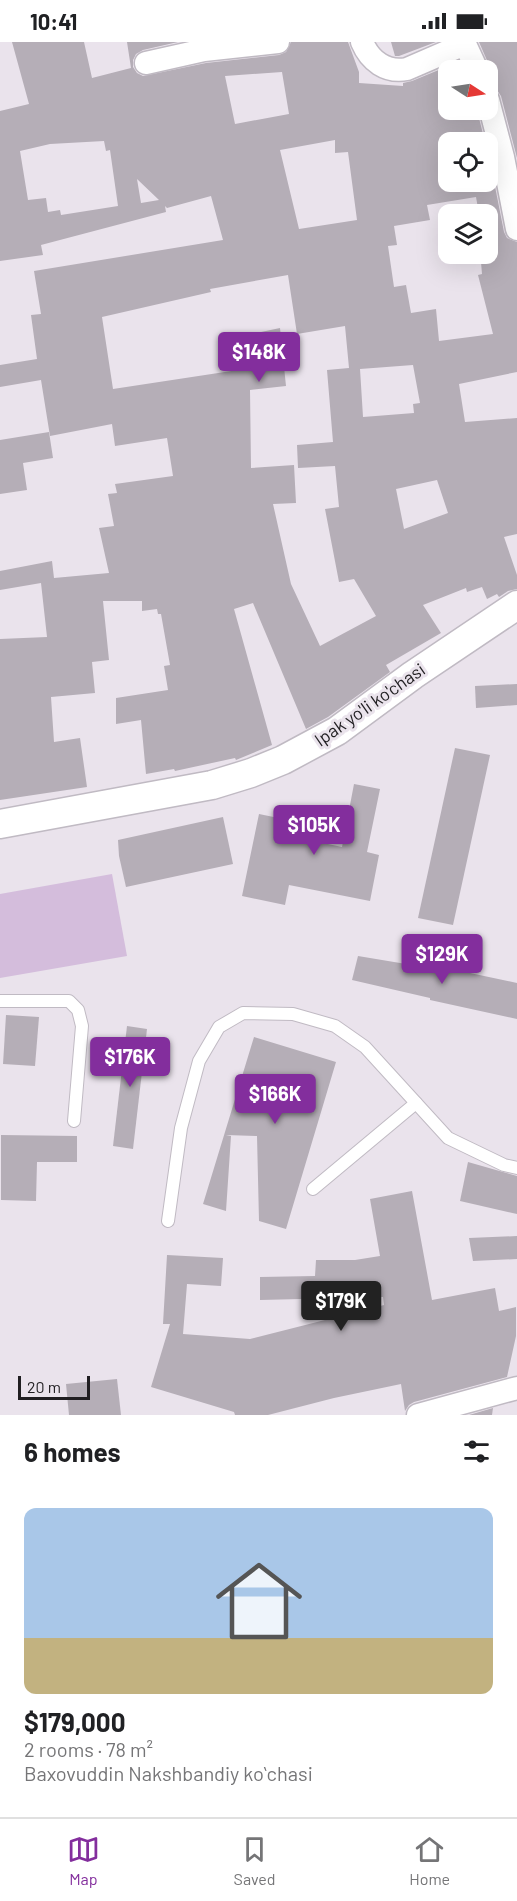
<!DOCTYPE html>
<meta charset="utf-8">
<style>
body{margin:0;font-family:Barlow,sans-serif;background:#f6f6f6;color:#202124;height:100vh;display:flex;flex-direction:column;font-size:22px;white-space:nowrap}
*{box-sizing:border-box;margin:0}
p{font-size:20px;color:#757577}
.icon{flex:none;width:33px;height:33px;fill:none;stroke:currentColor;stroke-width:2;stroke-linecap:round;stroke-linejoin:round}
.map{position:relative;height:1373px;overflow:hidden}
.details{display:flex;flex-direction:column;background:#fff;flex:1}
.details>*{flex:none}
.needle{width:39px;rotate:102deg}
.controls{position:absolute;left:438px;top:18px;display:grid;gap:12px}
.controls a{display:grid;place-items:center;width:60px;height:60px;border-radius:12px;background:#fff;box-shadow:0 6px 24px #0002;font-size:30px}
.scale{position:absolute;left:18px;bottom:15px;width:72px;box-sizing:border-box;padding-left:6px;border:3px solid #201e21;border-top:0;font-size:16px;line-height:21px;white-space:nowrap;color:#201e21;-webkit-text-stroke:4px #eae3ec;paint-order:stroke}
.price{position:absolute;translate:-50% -51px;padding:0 14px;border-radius:6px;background:#832e9d;color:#fff;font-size:20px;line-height:39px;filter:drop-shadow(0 2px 3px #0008)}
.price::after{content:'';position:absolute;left:50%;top:36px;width:18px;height:14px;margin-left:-9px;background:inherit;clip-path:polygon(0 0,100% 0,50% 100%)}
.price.on{background:#222;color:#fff}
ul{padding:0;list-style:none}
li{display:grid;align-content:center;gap:12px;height:318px;padding:0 24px}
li+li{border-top:2px solid #e0e0e0}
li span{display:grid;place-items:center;height:186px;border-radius:12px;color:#555}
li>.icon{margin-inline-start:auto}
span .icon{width:108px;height:108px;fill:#fffc;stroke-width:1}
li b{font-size:26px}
h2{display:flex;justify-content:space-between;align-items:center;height:72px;padding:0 24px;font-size:26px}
.status{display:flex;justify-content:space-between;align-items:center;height:42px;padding:0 30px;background:#fff;direction:ltr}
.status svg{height:16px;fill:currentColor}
.tabs{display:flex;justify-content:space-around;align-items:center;height:84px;border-top:2px solid #e0e0e0;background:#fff;font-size:16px;color:#757577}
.tabs a{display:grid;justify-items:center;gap:3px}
.tabs .on{color:#832e9d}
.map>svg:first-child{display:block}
.green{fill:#d4bddc}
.building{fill:#b5aeb7;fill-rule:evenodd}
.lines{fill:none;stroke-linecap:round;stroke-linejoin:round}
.service-casing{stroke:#c0bac3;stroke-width:14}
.minor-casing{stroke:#c0bac3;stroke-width:25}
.tertiary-casing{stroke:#c0bac3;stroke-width:31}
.service{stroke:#fff;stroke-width:12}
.minor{stroke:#fff;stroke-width:22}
.tertiary{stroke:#fff;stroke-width:28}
.labels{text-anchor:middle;stroke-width:6;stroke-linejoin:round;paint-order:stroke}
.street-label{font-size:18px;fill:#201e21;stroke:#eae3ec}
</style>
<div class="status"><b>10:41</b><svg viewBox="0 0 49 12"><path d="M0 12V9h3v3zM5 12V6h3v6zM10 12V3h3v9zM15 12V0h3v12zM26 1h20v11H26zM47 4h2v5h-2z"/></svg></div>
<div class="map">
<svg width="517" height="1373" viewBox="0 0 517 1373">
<rect width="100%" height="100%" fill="#eae3ec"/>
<path class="green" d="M112,832l15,82 -127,22v-84z"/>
<g class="building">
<path d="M12,0h72l8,36 39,-10 -4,-26h51l-35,8 -7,4 -3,6v7l4,6 6,3 63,-13 73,-8 7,-3 5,-10h57l11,30v11l44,3v-3l9,-2 46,-19 4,8h-14v40h29l8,32h-37v40h40v-31l16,81 3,6 10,4v130l-58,12 6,38 52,-4v116l-13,3 13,38v14l-9,2 -9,6 -2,-3 -10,5 -5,-12 -15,5 -1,-4 -43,17 18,28 -55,32 4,7 -62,45 -22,12 -53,-126 -19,6 38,136 -36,15 -1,-2 -60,13 -1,-2 -28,5 -5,-54 -25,4v-26l52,-8 -4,-24 6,-1 -9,-51h-3l-1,-5 -15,2v-10h-39l6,59 -17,2 3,31 -44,4 3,45 26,-4 7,49 -87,13v-161l47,-2 -6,-54 -41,7v-19l52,-10 2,17 55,-5 -10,-45 15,-2 -6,-32 9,-1 -2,-9 58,-8 -6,-38 -52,8 -3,-22 -62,12 -9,-56 -41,7v-22l37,-6 -6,-44 10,-1 -7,-43 189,-31 -12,-44 -44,12 -2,-2 1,6 -125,33 2,10 -43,6v-150l29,-7zM282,30l7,42 -54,10 -10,-48zM335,98v13l13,-1 9,68 -58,9 -19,-79zM104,99l2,10 4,-1 8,56 -57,9 -1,-5 -12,2 -2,-14 -18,2 -8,-49 30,-7zM137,137l22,21 -18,3zM476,155l3,17h9v40h-3l1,8h-5l1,12 -4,1 15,59 -54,7 -3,-32 -25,4 -5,-28 -12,2 -6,-41 9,-1 -3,-19 36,-6 -3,-15zM288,233l9,59 48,-8 4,42 -22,2 6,72 -36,3 1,23 37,-2 4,41 -14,2 14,73 15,-3 22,37 -56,30 -29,-62 -18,-80 23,-1 -2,-38 -43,3 -1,-78 36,-4 -6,-58 -28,6 6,33 -145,22 -11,-72 109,-25 -1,-3zM413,323l7,38 -7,1 1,9 -51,4 -3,-48zM437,438l11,33 -44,16 -8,-40z"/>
<path d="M391,0h45l-37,14h-4z"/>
<path d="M479,0h38v116l-16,-62 -4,-6 -9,-3 1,-22z"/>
<path d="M49,390l4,26 -30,5 4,27 -27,4v-54z"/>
<path d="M517,642v21l-41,3 -1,-22z"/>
<path d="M455,706l35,7 -37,170 -35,-7z"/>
<path d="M354,742l26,5 -13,63 12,3 -9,46 -81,-16 -4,20 -43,-9 17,-82 39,8 -3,15 47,10z"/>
<path d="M223,775l10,47 -107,23 -7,-31 -1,-16z"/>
<path d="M358,914l78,13 1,-3 80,17v36l-87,-19v-2l-78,-18z"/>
<path d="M6,973l33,2 -4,49 -32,-2z"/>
<path d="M127,984l20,3 -14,120 -20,-3z"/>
<path d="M254,995l82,25 -50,167 -27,-8 -2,-85 -31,-1 5,1 -5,75 -23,-7z"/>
<path d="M1,1093l76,1v26h-40l-1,39 -35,-1z"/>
<path d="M468,1120l49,14v38l-57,-13z"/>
<path d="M412,1149l20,109 63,-12 4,23 17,-4v29l-9,41 -93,25 -5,3 -4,6 -4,-27 -67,14 -66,17h-33l-1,-3 -83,-25 19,-63h-7l4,-69 56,3 -2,28 -34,-2 -4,50 67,5 134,-34 -1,-8 -123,3v-23l55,-1 1,-16h39l25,-4 -10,-57z"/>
<path d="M517,1194v23l-44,2 -4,-23z"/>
<path d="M117,1337l4,36h-52l-3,-31z"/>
<path d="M493,1366l-1,7h-23z"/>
</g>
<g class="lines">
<g class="service-casing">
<g id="service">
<path d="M0,959h69l9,9 4,16 -8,95"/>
<path d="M313,1147l103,-86"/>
<path d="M168,1179l13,-93 18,-67 20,-34 24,-14 50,1 42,12 30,21 83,91 56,27 13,3"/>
</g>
</g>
<g class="minor-casing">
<g id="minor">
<path d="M362,0c8,19 24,31 45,27l58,-25 12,26"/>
<path d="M146,21l58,-13 74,-8"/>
<path d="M488,58l15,57 14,72"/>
<path d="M418,1373l99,-27"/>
</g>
</g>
<g class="tertiary-casing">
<path id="tertiary" d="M0,782l212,-39 39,-12 32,-13 54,-29 76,-56 104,-70"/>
</g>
<use href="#service" class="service"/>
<use href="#minor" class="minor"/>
<use href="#tertiary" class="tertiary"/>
</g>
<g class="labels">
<g class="street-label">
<text transform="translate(370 663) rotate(-35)" y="6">Ipak yo'li ko'chasi</text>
</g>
</g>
</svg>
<div class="controls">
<a><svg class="needle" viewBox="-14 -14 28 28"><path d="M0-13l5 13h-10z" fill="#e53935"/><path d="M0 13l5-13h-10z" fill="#757577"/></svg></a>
<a><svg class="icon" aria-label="locate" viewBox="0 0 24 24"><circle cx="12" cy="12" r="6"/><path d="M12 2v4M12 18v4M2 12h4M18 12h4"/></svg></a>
<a><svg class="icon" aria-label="layers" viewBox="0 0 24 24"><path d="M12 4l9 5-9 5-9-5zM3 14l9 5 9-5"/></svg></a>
</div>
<div class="scale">20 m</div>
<b class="price" style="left:259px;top:341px">$148K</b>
<b class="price" style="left:314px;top:814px">$105K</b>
<b class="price" style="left:442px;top:943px">$129K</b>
<b class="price" style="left:130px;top:1046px">$176K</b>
<b class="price" style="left:275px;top:1083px">$166K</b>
<b class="price on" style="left:341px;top:1290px">$179K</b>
</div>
<section class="details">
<h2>6 homes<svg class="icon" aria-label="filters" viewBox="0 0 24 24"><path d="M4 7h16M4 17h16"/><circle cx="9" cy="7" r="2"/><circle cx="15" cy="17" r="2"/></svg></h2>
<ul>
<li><span style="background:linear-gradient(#a9c7e8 70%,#c2b280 0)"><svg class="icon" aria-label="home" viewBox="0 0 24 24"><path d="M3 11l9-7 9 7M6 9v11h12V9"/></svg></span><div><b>$179,000</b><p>2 rooms · 78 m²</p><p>Baxovuddin Nakshbandiy koʻchasi</p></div></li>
</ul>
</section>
<nav class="tabs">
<a class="on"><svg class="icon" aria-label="map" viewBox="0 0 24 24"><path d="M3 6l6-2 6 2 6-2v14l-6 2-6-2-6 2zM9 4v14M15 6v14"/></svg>Map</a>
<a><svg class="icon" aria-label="saved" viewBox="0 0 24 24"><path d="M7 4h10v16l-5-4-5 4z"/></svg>Saved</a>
<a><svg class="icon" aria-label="home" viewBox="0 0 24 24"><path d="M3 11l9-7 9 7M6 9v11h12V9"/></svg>Home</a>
</nav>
